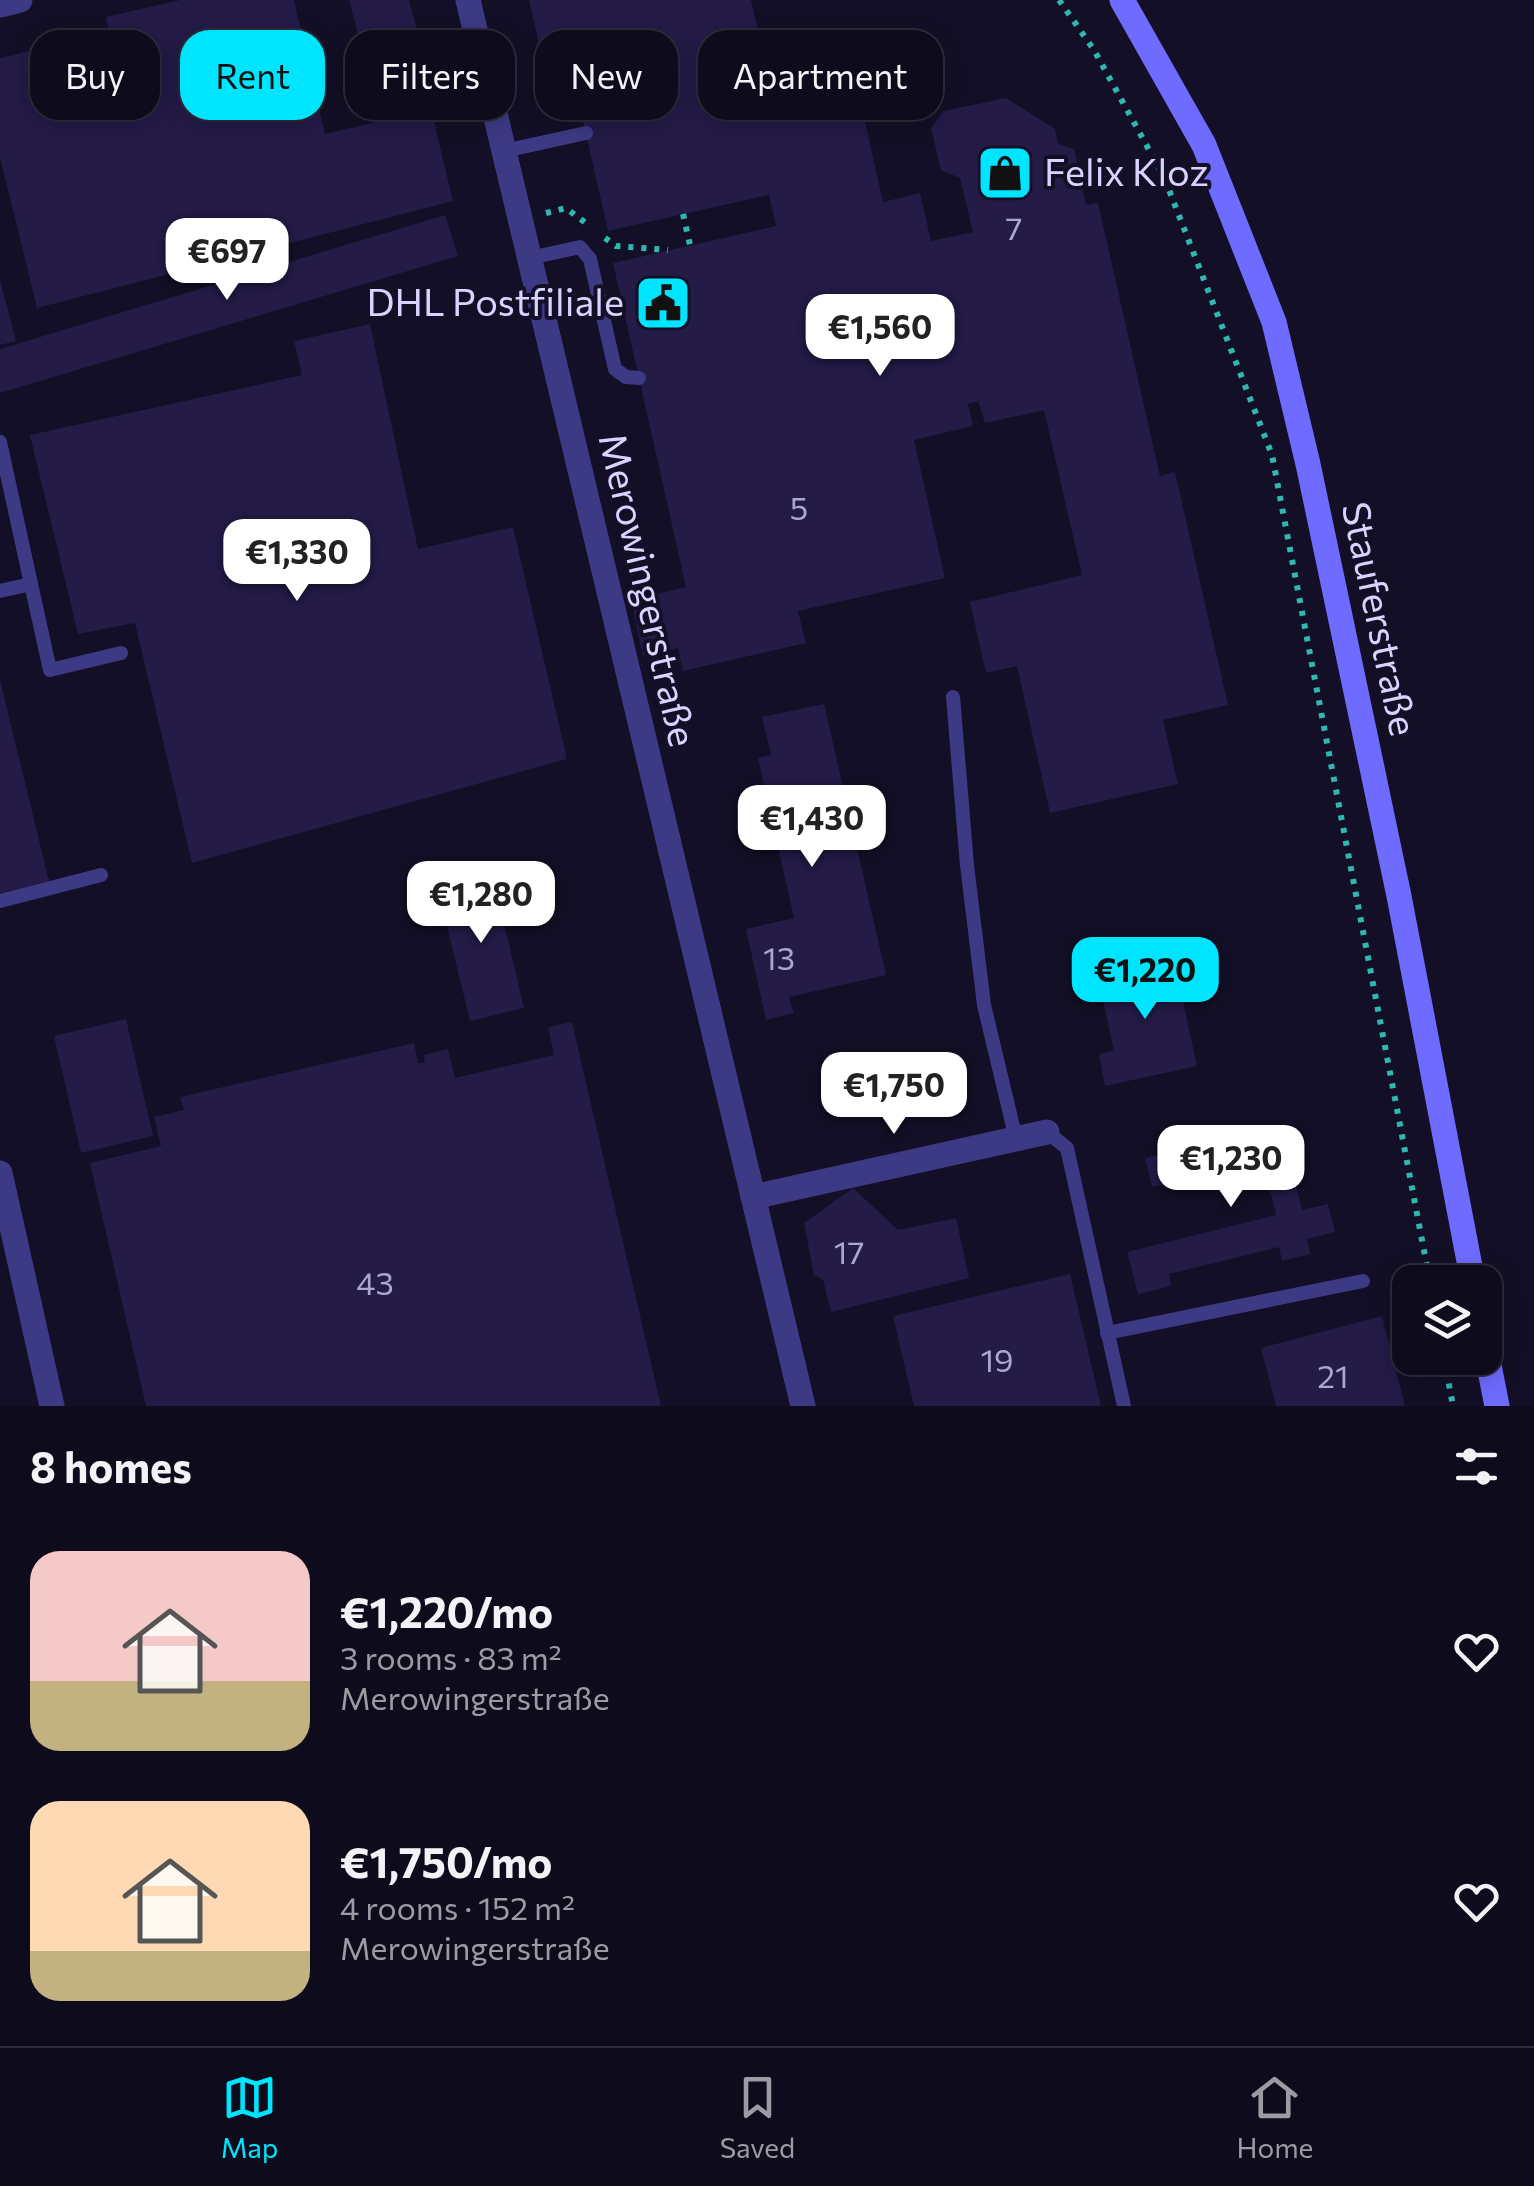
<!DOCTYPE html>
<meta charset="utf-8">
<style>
body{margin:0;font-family:Commissioner,sans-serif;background:#1c1929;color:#f1f3f6;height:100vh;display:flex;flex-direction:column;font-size:38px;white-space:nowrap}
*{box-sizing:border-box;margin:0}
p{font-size:32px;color:#9b9ba3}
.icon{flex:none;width:55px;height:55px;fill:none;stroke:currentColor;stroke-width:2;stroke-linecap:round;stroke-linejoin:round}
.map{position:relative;height:1406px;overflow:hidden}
.drawer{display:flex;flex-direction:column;background:#0e0b1c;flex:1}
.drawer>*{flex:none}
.banner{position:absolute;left:30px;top:30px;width:1000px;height:90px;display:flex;gap:20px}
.fabs{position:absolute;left:1392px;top:1265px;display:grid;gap:20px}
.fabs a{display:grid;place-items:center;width:110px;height:110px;border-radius:20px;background:#0e0b1c;box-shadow:0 5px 25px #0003,0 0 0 2px #2e2b3b;font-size:50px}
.price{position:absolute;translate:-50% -85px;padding:0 22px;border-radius:20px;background:#fff;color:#222;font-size:32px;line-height:65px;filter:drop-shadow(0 2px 5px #0008)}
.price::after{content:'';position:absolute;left:50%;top:60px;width:30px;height:22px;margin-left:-15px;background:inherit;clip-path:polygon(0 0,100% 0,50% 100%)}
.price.selected{background:#00e5ff;color:#111}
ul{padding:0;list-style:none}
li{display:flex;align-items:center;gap:30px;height:250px;padding:0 30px}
li span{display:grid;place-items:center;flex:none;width:280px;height:200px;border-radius:30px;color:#555}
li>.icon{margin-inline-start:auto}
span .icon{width:120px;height:120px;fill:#fffc;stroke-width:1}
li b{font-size:42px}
h2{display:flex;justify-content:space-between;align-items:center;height:120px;padding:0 30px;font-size:42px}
.pill{padding:0 35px;border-radius:30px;background:#0e0b1c;box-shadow:0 5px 25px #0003,0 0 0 2px #2e2b3b;font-size:35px;line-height:90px}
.pill.selected{background:#00e5ff;color:#111}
.tab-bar{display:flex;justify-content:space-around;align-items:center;height:140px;border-top:2px solid #2e2b3b;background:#0e0b1c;font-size:28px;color:#9b9ba3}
.tab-bar a{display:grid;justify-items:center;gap:5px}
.tab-bar .selected{color:#00e5ff}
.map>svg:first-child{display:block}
.building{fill:#241b47}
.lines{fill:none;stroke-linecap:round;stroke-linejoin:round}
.path{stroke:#2fb8b0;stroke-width:6;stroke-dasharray:5 8;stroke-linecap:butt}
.lane{stroke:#3d3a85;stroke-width:14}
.street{stroke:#3d3a85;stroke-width:25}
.secondary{stroke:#6f6bff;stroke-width:25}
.labels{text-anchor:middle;stroke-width:8;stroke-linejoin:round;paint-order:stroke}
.number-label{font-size:32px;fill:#aca6d1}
.poi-label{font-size:38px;fill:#d9d4ff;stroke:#130f26;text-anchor:start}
.street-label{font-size:38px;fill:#d9d4ff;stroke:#130f26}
</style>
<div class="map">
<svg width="1534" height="1406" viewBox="0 0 1534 1406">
<rect width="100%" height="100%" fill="#130f26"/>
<g class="building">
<path d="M180,0h114l31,134 106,-25 22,92 -416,107 -37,-151v-99l109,-26 -3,-15z"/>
<path d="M349,0h60l21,82 -56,14z"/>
<path d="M529,0h222l28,122 82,-18 22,98 37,-9 11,48 42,-9 -13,-54 -19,-8 -10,-42 12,-17 63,-13 49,31 3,15 16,5 12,56 12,-2 62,273 15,-4 53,233 -65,15 15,64 -128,29 -33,-147 -31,7 -16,-71 112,-27 -38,-165 -59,13 -7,-22 -10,3 5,22 -59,14 31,138 -147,33 8,32 -123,28 -5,-23 -35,8 -12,-56 55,-13 -73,-324 163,-37 -7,-31 -161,36 -27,-119 -25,6z"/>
<path d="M445,215l13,41 -458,137v-44z"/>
<path d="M0,280l16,61 -16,4z"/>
<path d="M370,324l48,225 95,-22 54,232 -375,104 -57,-240 -57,11 -48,-199 272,-60 -8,-34z"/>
<path d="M0,680l49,201 -49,12z"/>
<path d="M824,704l62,271 -97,22 5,16 -28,7 -20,-91 48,-11 -36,-160 13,-3 -9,-38z"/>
<path d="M492,872l32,136 -54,13 -33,-136z"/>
<path d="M1173,955l24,111 -92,20 -6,-32 15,-3 -17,-79z"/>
<path d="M126,1019l27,117 -72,17 -27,-117z"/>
<path d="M572,1022l89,384h-515l-56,-243 71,-17 -7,-29 30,-7 -4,-13 234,-54 4,20 7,-1 -2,-7 25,-6 7,29 99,-23 -6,-28z"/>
<path d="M1281,1125l21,85 26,-6 7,28 -28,7 3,15 -28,7 -3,-14 -110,27 2,12 -33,8 -11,-42 149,-37 -13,-55 -111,27 -7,-29z"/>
<path d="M853,1188l45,42 58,-12 13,60 -138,34 -8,-32 -9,-5 -10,-52z"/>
<path d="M1070,1274l31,132h-187l-21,-90z"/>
<path d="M1382,1316l23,90h-129l-15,-58z"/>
</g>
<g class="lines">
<g class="path">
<path d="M1059,0l35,50 70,127 108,278 158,827"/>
<path d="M546,213l20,-5 21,16"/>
<path d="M683,214l7,31"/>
<path d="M605,238l11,8 52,4"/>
<path d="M1444,1358l9,48"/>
</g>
<g class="lane">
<path d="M504,151l82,-18"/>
<path d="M530,258l50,-11 10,12 25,110 11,8 13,1"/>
<path d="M0,442l31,142 -31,7"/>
<path d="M31,584l19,86 71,-17"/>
<path d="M953,697l14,168 17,140 32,134"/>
<path d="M0,901l101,-26"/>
<path d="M1047,1132l20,16 57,258"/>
<path d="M1107,1333l256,-52"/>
</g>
<g class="street">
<path d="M468,0l335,1406"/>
<path d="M0,5l20,-5"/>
<path d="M0,1173l52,233"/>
<path d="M753,1197l294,-65"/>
</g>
<g class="secondary">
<path d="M1122,0l82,145 70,177 34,142 91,432 74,386"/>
<path d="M1485,1345l12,61"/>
</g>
</g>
<defs>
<g id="shop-square" transform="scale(2.875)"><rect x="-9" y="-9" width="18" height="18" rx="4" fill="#00e5ff" stroke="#130f26"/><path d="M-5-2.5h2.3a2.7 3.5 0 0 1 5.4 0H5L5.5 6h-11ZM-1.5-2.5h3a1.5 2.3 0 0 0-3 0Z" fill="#111"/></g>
<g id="civic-square" transform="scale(2.875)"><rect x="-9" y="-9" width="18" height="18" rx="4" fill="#00e5ff" stroke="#130f26"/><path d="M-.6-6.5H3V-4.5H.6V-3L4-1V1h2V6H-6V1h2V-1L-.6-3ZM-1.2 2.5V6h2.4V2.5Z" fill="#111"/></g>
</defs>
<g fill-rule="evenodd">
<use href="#shop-square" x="1005" y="173"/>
<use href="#civic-square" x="663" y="303"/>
</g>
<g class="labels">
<g class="number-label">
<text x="1014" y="240">7</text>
<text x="799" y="520">5</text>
<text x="779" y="970">13</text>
<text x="849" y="1264">17</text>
<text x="375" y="1295">43</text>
<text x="997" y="1372">19</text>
<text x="1333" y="1388">21</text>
</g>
<g class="poi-label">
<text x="1044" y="186">Felix Kloz</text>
<text x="624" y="316" text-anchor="end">DHL Postfiliale</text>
</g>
<g class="street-label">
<text transform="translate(647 590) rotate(77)" y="13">Merowingerstraße</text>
<text transform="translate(1379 619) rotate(78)" y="13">Stauferstraße</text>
</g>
</g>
</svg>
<div class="fabs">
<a><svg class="icon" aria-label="layers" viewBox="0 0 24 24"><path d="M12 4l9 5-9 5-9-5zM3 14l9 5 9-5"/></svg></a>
</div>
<b class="price" style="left:227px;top:303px">€697</b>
<b class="price" style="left:880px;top:379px">€1,560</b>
<b class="price" style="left:297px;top:604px">€1,330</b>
<b class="price" style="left:812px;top:870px">€1,430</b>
<b class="price" style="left:481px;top:946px">€1,280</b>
<b class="price selected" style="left:1145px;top:1022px">€1,220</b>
<b class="price" style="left:894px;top:1137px">€1,750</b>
<b class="price" style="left:1231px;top:1210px">€1,230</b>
<div class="banner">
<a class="pill">Buy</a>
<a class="pill selected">Rent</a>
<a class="pill">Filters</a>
<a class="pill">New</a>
<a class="pill">Apartment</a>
</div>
</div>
<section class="drawer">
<h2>8 homes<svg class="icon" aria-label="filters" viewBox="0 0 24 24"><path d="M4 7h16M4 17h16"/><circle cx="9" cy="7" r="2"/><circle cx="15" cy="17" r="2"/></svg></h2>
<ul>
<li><span style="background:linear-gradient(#f6c9c9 65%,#c2b280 0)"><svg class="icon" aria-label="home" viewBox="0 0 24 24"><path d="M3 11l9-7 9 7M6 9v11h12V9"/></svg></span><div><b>€1,220/mo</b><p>3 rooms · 83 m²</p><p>Merowingerstraße</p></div><svg class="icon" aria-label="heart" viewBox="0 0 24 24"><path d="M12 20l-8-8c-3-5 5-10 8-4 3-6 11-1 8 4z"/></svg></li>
<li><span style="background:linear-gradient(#ffd9b3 75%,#c2b280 0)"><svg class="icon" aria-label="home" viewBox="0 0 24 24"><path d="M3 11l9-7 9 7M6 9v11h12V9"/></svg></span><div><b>€1,750/mo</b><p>4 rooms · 152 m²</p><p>Merowingerstraße</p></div><svg class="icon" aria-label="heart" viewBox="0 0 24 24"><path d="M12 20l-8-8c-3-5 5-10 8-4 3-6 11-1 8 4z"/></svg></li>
</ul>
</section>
<nav class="tab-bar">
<a class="selected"><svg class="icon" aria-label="map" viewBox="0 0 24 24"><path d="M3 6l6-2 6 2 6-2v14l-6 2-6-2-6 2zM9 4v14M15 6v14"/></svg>Map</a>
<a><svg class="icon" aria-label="saved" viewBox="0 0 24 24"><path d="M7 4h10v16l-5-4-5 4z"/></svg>Saved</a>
<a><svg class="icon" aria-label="home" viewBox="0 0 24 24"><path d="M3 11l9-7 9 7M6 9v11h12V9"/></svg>Home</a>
</nav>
